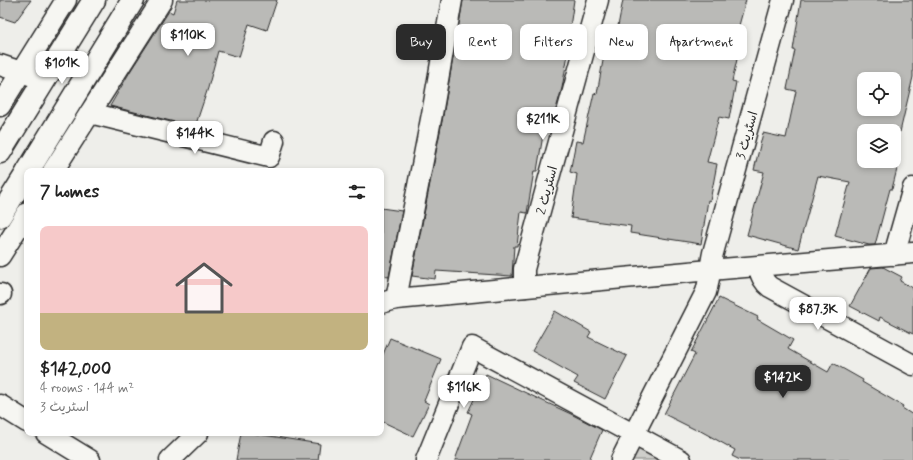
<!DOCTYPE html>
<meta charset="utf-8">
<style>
body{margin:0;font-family:Mynerve,"Playpen Sans Arabic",sans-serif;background:#f2f2f2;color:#222;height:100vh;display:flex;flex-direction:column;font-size:15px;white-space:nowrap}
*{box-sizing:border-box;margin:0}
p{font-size:13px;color:#767676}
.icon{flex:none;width:22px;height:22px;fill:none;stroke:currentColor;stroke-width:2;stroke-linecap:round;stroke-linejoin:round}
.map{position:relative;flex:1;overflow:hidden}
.side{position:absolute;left:24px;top:168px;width:360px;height:268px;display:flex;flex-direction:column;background:#fff;border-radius:8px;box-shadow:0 2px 6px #0003}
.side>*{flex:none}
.hud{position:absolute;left:396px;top:24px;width:380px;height:36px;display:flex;gap:8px}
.fabs{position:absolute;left:857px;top:72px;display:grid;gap:8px}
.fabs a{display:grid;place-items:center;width:44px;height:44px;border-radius:8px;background:#fff;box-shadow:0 2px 6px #0003;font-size:20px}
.price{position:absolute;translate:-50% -34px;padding:0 9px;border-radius:8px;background:#fff;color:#222;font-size:13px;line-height:26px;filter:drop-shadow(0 1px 2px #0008)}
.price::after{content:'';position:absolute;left:50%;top:24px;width:12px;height:9px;margin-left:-6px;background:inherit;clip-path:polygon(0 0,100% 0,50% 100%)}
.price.current{background:#2b2b2b;color:#fff}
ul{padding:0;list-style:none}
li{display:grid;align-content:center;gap:8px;height:212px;padding:0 16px}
li span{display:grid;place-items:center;height:124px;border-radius:8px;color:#555}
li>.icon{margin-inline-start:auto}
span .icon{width:72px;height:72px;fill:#fffc;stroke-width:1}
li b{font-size:17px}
h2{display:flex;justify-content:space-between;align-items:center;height:48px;padding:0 16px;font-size:17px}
.pill{padding:0 14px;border-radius:8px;background:#fff;box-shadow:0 2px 6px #0003;font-size:14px;line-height:36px}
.pill.current{background:#2b2b2b;color:#fff}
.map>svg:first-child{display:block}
.green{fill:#cececa;stroke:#7c7c7a}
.building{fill:#babab7;stroke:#2b2b2b;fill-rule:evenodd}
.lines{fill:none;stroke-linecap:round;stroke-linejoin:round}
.minor-casing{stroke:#2b2b2b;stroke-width:23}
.major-casing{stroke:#2b2b2b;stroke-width:25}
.minor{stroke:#f6f6f2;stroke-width:20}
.major{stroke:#f6f6f2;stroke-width:22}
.labels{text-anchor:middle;stroke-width:3;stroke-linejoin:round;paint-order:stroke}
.street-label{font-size:13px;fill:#2b2b2b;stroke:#f6f6f2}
</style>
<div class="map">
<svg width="913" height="460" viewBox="0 0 913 460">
<rect width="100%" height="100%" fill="#eeeeea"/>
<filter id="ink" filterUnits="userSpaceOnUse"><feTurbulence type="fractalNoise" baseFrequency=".025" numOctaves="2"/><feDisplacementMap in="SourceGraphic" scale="8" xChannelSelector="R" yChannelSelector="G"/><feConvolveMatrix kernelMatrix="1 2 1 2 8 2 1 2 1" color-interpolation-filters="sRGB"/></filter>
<g filter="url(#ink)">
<path class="green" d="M634,434l47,26h-60z"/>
<g class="building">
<path d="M0,0h31l-16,22 -15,-5z"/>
<path d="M177,0h100l-10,30 -18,-6 -10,33 -21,-6 -10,37 -13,39 -85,-21 21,-36 38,-59 4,2z"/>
<path d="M463,0h111l-8,54h2l-6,34 -12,42 -6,-1 -7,42h-3l-7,42 -6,-1 -4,34h-3l-2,30 -76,-5 -1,8 -23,-3 31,-160z"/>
<path d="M623,0h123l-11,40 6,2 -9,39 4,1 -7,37 -10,-2 -12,45 10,2 -7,37 -2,-1 -7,44 -71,-11 1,-7 -60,-8 6,-44 -7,-2 6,-31 7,1 11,-49 3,1 7,-39 8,2z"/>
<path d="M801,0h112v77l-13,55 -6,-1h-30v30h29l-1,3 6,1 -6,24h-2l-15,56h-6l-34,-9 15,-54 -32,-6 -20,73 -51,-14 17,-63 -10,-2 9,-37 23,5 10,-47 -9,-2 8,-39h-2zM864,79h30v30h-30z"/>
<path d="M381,208l21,3 -13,66 -8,-1z"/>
<path d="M883,267l19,10 -2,4 13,7v46l-33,-17 -1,4 -29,-15 21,-38z"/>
<path d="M719,298l39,19 -1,2 36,21 -5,9 40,23 5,-9 30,17 -1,2 41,24 -1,2 11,7v45h-173l-8,-4 3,-6 -38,-21 -1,1 -32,-16 31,-60 -4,-2z"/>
<path d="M555,311l36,21 -3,5 39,19 -22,43 -31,-16 4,-6 -46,-26z"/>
<path d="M390,338l51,21 -17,42 5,3 -16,32 -32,-15v-62z"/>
<path d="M486,374l57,27 28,13 31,16 -13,30h-134l17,-46 -4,-2z"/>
<path d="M241,433h10l69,11 -2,16h-82z"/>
</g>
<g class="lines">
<g class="minor-casing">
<g id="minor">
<path d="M0,65l33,11"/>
<path d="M0,106l66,-106"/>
<path d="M90,113l179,44 5,-16"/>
<path d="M53,171l109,-171"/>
<path d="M894,255l19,-67"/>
<path d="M0,256l27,-43"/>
<path d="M758,267c3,8 5,15 12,20l143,78"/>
<path d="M524,287v-18l74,-269"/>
<path d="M0,294h1"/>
<path d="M396,299l36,-185 20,-114"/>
<path d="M381,303l15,-4 314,-29 203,-17"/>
<path d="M0,405l27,17"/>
<path d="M46,433l44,27"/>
<path d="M170,460l28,-27"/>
<path d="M426,460l46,-113 209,113"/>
<path d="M621,460l13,-26 72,-142c4,-13 4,-26 7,-39l70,-253"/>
</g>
</g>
<g class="major-casing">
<g id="major">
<path d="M0,152l94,-152"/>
<path d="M28,171l105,-171"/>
<path d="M0,216l27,-43"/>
</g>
</g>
<use href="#minor" class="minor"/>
<use href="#major" class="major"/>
</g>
</g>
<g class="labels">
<g class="street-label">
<text transform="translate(746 135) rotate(-74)" y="5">اسٹریٹ 3</text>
<text transform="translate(546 190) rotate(-75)" y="5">اسٹریٹ 2</text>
</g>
</g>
</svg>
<div class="fabs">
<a><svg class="icon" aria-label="locate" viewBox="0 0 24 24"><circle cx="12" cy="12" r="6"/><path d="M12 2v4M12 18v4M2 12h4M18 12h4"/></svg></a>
<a><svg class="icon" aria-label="layers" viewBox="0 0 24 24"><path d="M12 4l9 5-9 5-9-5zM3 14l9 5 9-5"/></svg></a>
</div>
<b class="price" style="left:188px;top:57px">$110K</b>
<b class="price" style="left:62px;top:85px">$101K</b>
<b class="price" style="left:543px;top:141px">$211K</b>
<b class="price" style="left:195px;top:155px">$144K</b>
<b class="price" style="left:818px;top:331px">$87.3K</b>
<b class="price current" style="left:783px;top:399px">$142K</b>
<b class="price" style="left:464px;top:409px">$116K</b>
<div class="hud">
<a class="pill current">Buy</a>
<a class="pill">Rent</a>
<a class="pill">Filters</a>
<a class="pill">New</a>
<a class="pill">Apartment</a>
</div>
<section class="side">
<h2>7 homes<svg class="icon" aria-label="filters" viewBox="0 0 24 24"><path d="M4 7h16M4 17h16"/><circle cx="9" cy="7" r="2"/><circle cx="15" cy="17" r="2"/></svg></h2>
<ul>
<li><span style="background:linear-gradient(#f6c9c9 70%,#c2b280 0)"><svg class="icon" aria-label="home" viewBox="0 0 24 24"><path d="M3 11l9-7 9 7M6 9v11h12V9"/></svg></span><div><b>$142,000</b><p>4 rooms · 144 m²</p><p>اسٹریٹ 3</p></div></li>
</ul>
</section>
</div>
